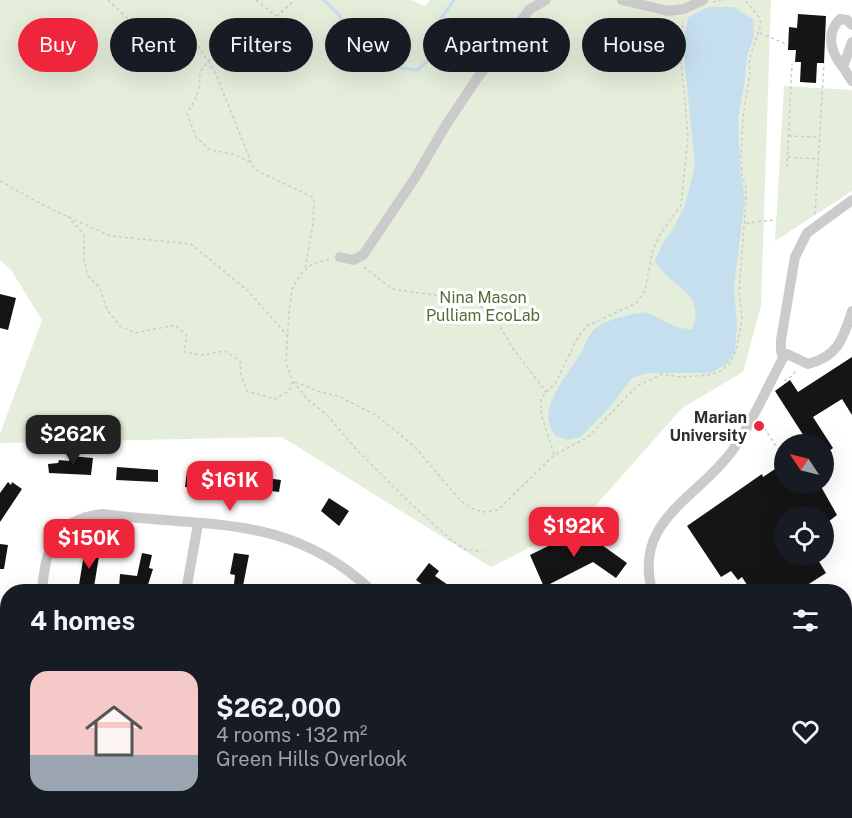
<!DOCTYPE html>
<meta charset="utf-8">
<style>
body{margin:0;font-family:"Public Sans",sans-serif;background:#20242c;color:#f1f3f6;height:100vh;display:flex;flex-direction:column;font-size:22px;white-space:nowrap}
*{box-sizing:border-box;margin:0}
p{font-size:20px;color:#9ea1a6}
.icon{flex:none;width:33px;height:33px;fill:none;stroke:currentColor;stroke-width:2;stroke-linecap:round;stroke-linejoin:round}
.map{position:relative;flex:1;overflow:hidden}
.details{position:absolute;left:0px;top:584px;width:852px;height:236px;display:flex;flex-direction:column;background:#171b24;border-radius:24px 24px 0 0;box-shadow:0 6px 24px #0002}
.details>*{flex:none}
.banner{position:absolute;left:18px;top:18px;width:816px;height:54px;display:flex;gap:12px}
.needle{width:39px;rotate:305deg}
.buttons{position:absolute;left:774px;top:434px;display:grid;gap:12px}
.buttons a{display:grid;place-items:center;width:60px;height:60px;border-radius:50%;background:#171b24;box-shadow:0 6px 24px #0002;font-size:30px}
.price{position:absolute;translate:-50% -51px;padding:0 14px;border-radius:12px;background:#ef263b;color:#fff;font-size:20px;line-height:39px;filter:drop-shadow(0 2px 3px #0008)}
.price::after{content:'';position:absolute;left:50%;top:36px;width:18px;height:14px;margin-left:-9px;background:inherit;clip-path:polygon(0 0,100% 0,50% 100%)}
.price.current{background:#222;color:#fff}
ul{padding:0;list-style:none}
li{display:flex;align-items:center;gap:18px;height:150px;padding:0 30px}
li+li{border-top:2px solid #363941}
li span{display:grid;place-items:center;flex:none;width:168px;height:120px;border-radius:18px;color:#555}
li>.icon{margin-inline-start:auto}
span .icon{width:72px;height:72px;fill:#fffc;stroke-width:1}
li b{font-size:26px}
h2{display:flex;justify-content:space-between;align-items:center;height:72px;padding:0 30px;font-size:26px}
.chip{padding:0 21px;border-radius:27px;background:#171b24;box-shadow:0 6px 24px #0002;font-size:21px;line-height:54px}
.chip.current{background:#ef263b;color:#fff}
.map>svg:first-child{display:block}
.green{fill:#e5eddb}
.water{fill:#c6dfee}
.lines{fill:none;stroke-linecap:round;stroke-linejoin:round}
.stream{stroke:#c6dfee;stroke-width:3}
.building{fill:#151515}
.path{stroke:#cbcbcb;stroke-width:1.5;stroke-dasharray:3 3;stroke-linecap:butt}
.minor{stroke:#cbcbcb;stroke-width:10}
.poi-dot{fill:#ef263b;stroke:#fff;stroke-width:2}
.labels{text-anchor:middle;stroke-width:6;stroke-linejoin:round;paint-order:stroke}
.park-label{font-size:16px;fill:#536d39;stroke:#fff}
.poi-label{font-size:16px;font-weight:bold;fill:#2e2e2e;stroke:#fff;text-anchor:end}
</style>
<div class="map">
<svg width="852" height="818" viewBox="0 0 852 818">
<rect width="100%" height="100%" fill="#fff"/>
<g class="green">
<path d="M0,0h412l13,6 5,-6h341l-10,306 -18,66 -61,36 -100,113 -91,46 -209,-130 -282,6v-9l42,-114 -31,-50 -11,-10z"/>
<path d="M784,86l68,4v101l-77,50z"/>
<path d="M852,635v127l-7,-5 -1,-120z"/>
</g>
<path class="water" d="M709,7h25l19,13 1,16 -7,21 -3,29 -6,33 2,49 5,30 -11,89 3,39 -2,25 -8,13 -17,9h-63l-15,5 -23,30 -28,29 -14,3 -12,-5c-2,-4 -5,-8 -6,-12 -5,-21 20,-51 30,-67 6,-8 7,-18 14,-25 11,-12 36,-16 52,-19 16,6 29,18 47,17 16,-38 -25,-43 -37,-68l8,-18 11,-15 12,-26 9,-37 -12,-119 5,-28 6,-4z"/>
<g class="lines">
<path class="stream" d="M323,0c8,5 13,12 20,20 22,27 36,49 74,50l13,-11 9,-38 15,-21"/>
</g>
<g class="building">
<path d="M798,14l28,2 -2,47h-7l-1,20 -16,-1 1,-20h-6l1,-12h-8l1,-23 8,1z"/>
<path d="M0,294l16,4 -8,32 -8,-2z"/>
<path d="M852,357v58l-10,-16 -29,18 20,31 -9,7v-11h-15l-34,-53 15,-11 8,12z"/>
<path d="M70,456l23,2 -2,17 -42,-2 -1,-9 10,-1 1,-3 10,1z"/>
<path d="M784,463v20h35l18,32 -13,10v-9h-40v39h31l11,18 -28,18h-47l-9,-14 -4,3 -7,-9 -10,6 -34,-51 75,-52 1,3z"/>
<path d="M117,467l41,3v12l-42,-2z"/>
<path d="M187,471l31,2 -1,16 -32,-2z"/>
<path d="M258,477l23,3 -2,12 -23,-3z"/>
<path d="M8,482l3,3 1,-3 10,7 -22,33v-29z"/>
<path d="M329,498l20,13 -10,15 -18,-15z"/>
<path d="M581,530l46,33 -11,15 -23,-16 -49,25 -14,-32z"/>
<path d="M0,544l8,1 -4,24h-4z"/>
<path d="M142,553l10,2 -3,13 4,1 -7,22 -27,-3 1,-14 17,2z"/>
<path d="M234,553l15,2 -6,31 -9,-2 1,-9 -5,-1z"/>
<path d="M84,554l15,2 -5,31 -15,-2z"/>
<path d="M429,563l10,8 -4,5 13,9 -5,6h-12l-15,-11z"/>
<path d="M3,711l5,19v22l-8,2v-42z"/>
</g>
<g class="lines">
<g class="path">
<path d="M108,0l36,34 49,4 22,34 39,97 60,29 -1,26 -8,45"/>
<path d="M256,0l20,16"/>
<path d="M713,2l8,-2"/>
<path d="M760,33l28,12"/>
<path d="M789,136l31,1"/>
<path d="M788,157l31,2"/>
<path d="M250,162l-17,-8 -23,-4 -14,-13 -9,-24c10,-15 13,-23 13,-41l8,-11 23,-16 33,5 12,-8v-25l19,-17"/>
<path d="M787,167l5,-103"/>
<path d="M0,181l45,25 65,30 81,8 57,47 39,44"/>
<path d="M815,214l9,-151"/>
<path d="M68,216l16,19v24l4,17 12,12 7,22 13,16 15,7 40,-8 12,11 -3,16 18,3 23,-4 15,10 1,14 6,16 28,8 14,-8 4,-10 27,11 18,4 38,19 38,31 47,55 10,7 12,4 15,-2 56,-55 34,-18 49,-51 25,-12 19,3 27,-2 11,-3 11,-9 6,-13 6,-31 -3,-27 7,-91v-13l-4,-13 -1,-17 2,-42 7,-43 -1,-13 12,-36 -2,-7 -14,-17"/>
<path d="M746,223l30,-3"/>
<path d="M329,259l-17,5 -11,10 -9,15 -3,23 -3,52 7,17 13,17 21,17 29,34 54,54 40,36 14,10 19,3"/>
<path d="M364,267l28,22 77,11 24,14 19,33 34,45"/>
<path d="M784,381l9,-6 3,-5"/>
<path d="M761,423l23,35"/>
<path d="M779,450l5,-2"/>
<path d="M554,454l-13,-40v-14l5,-8 9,-8 23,-47 9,-11 49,-23 9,-12 7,-38 7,-17 22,-31 7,-69 -8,-86 3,-29"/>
</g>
<g class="minor">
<path d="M622,0l46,11 16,-2 19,-9"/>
<path d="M852,42l-9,25 9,14"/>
<path d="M843,67c-12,-14 -18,-33 -3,-48l7,1 5,5"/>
<path d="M340,257l13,3 10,-5 52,-77 31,-53 32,-48 52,-68 16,-9"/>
<path d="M783,358l-2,-7v-11l14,-83 12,-24 45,-33"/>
<path d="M42,591c4,-43 11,-71 60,-77 104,14 186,-2 270,77"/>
<path d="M186,591l12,-67"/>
<path d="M652,591c-19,-71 45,-92 80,-140 19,-26 35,-63 51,-93l4,-4 21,10c31,-8 35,-26 44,-53"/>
<path d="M844,616l8,-1"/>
<path d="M77,812v6"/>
<path d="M588,812l3,6"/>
<path d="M103,818l3,-5 7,-1"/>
<path d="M474,818l8,-6"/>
<path d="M632,818l19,-2"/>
<path d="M684,818l4,-6"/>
</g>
</g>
<circle class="poi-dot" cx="759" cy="426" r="6"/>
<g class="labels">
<g class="park-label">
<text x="483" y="303">Nina Mason<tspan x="483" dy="18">Pulliam EcoLab</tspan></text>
</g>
<g class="poi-label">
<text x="747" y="423">Marian<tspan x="747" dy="18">University</tspan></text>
</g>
</g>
</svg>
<div class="buttons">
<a><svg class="needle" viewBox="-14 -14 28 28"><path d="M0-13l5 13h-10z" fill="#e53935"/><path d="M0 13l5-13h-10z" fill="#9ea1a6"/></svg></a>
<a><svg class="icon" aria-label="locate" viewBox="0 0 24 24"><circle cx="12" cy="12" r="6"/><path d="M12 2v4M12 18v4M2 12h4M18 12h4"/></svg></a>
</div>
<b class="price current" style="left:73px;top:466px">$262K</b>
<b class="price" style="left:230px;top:512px">$161K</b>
<b class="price" style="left:574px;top:558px">$192K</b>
<b class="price" style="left:89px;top:570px">$150K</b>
<div class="banner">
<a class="chip current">Buy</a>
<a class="chip">Rent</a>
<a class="chip">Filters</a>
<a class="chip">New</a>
<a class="chip">Apartment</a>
<a class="chip">House</a>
</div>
<section class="details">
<h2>4 homes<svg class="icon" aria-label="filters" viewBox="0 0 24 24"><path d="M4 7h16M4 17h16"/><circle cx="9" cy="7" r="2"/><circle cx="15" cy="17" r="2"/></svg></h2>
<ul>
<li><span style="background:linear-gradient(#f6c9c9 70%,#9aa5b1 0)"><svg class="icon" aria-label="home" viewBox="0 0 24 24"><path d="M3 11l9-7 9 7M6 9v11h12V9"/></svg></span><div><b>$262,000</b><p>4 rooms · 132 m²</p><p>Green Hills Overlook</p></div><svg class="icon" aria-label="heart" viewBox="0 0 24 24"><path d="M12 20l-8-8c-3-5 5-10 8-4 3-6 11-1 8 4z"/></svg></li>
</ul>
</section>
</div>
